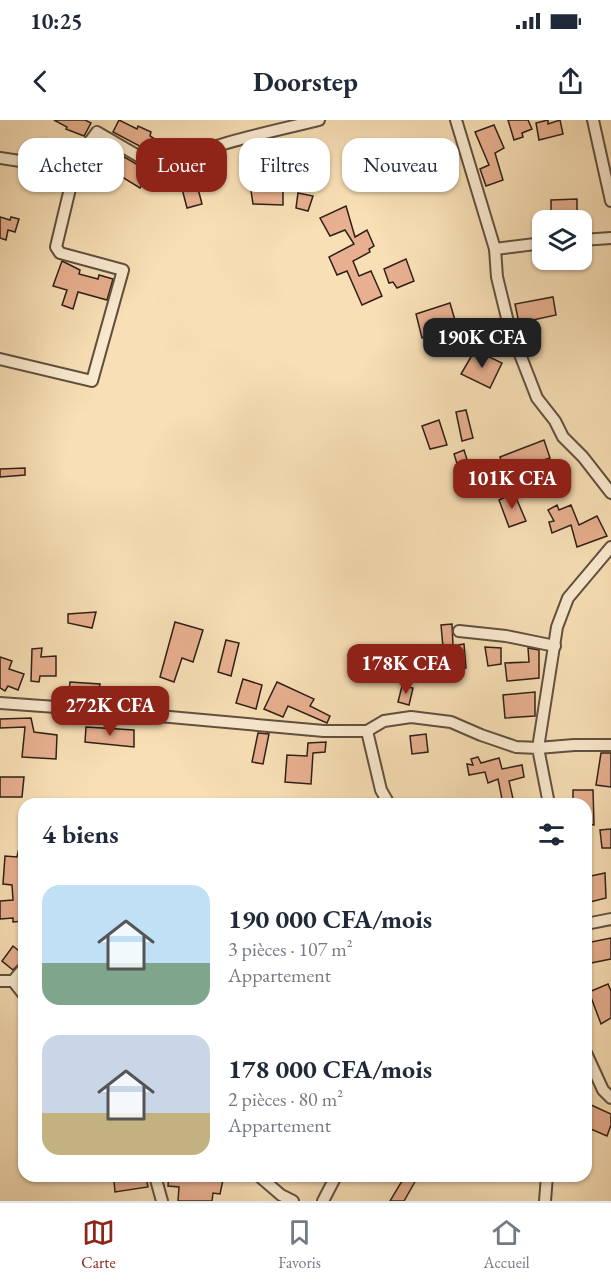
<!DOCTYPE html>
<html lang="fr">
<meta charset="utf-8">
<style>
body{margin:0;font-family:"EB Garamond",serif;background:#f2f2f3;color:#1f2937;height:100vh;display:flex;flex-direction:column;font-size:22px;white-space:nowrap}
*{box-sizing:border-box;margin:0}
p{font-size:20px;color:#747a83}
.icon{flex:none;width:33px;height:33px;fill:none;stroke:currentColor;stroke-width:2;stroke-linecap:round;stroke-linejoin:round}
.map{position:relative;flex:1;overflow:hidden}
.details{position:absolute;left:18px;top:678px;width:574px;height:384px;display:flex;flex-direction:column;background:#fff;border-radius:18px;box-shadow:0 2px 4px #0004}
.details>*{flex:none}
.hud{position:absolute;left:18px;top:18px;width:576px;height:54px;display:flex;gap:12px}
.fabs{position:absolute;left:532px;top:90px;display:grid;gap:12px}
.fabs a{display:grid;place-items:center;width:60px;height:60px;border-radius:12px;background:#fff;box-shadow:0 2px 4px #0004;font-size:30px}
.price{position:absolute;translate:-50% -51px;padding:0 14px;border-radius:12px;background:#8f2418;color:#fff;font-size:20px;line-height:39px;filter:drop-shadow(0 2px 3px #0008)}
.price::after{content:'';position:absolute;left:50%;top:36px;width:18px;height:14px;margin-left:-9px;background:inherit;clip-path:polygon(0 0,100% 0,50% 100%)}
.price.active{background:#222;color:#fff}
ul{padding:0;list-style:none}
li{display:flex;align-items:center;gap:18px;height:150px;padding:0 24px}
li span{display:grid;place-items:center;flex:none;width:168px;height:120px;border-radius:18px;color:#555}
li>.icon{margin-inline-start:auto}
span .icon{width:72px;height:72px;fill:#fffc;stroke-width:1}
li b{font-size:26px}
h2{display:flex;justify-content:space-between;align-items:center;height:72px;padding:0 24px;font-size:26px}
.tag{padding:0 21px;border-radius:18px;background:#fff;box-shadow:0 2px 4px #0004;font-size:21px;line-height:54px}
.tag.active{background:#8f2418;color:#fff}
.status{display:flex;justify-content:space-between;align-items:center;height:42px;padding:0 30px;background:#fff;direction:ltr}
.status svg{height:16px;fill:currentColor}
header{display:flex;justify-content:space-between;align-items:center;height:78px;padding:0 24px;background:#fff;font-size:27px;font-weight:700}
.dock{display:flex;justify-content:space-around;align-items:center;height:84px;border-top:2px solid #e0e1e3;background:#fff;font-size:16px;color:#747a83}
.dock a{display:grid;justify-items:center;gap:3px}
.dock .active{color:#8f2418}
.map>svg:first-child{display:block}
.building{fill:#e8b090;stroke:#2f2116;stroke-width:1.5}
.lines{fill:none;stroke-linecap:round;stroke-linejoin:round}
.minor-casing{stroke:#61503e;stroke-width:14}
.minor{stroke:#faead0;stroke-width:10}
</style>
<div class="status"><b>10:25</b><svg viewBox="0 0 49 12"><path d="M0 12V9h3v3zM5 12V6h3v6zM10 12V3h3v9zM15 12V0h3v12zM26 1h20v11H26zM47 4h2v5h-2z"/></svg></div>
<header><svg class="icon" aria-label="back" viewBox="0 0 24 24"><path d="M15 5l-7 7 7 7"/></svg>Doorstep<svg class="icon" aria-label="share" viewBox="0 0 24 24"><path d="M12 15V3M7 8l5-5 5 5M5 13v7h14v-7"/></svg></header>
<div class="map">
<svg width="611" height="1081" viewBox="0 0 611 1081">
<rect width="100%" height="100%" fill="#f8dfb6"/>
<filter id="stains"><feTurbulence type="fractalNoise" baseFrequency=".00333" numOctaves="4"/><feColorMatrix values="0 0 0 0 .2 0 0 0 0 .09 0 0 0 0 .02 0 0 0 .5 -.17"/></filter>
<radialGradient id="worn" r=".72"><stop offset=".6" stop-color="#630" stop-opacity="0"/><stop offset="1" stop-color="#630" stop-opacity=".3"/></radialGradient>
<g class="building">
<path d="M54,0h31l6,3 -7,13 -18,-7 1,-2z"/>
<path d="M119,0l18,9 1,-3 13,6 -1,4 18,11 -6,11 -49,-26z"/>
<path d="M508,0h20l4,9 -10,4 1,4 -9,3z"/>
<path d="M548,0v4l12,-4 3,14 -24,6 -3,-17z"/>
<path d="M494,5l10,23 -9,5 8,27 -17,6 -6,-17 9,-4 -14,-33z"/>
<path d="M303,19l1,15 -18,1 -1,-15z"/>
<path d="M114,31l36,21 -10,16 -21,-13 -3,5 -18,-10 6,-9 3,1z"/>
<path d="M195,57l7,27 -15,4 -7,-27z"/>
<path d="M250,64l33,1v20l-30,-1z"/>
<path d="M298,73l15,3 -5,15 -12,-3z"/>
<path d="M577,79v21h-26v-20z"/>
<path d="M346,86l9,31 12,-7 7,16 -5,3 1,3 -17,9 6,15 12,-5 11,25 -20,9 -15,-34 -10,4 -8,-18 25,-13 -9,-14 -15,6 -10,-18z"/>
<path d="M0,97l10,3 1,-3 8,2 -4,13 -7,-2 -2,10 -6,-2z"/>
<path d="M406,139l8,22 -17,7 -4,-6 -4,1 -5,-14z"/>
<path d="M62,141l18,9 -1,4 19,5 1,-4 14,4 -6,21 -29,-8 -5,17 -11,-4 5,-15 -14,-4z"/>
<path d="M553,177l3,18 -37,8 -4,-19z"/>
<path d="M450,183l11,38 -13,3 -5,-15 -21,9 -6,-24z"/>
<path d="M475,230l27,13 -12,25 -29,-14z"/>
<path d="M466,290l7,28 -11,3 -6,-29z"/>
<path d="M439,300l8,25 -17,4 -8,-23z"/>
<path d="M544,320l6,18 -26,8 1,8 -18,5 -7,-22z"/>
<path d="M464,330l11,35 -17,5 -3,-12 6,-2 -7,-22z"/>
<path d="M25,348v7l-25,2v-8z"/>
<path d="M560,351l6,17 -21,5 -5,-16z"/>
<path d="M514,373l12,28 -17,6 -10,-27z"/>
<path d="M557,385l2,5 12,-5 8,20 18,-9 10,20 -30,11 -6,-22 -19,8 -3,-11 5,-1 -6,-11z"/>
<path d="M96,492l-4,16 -24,-5v-9z"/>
<path d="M175,502l28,8 -10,32 -11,-4 -8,24 -14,-5z"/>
<path d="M452,504l1,22 11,-2 2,24h-8v-3l-27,4 -3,-19 15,-3 -2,-22z"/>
<path d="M226,520l13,3 -8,33 -13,-4z"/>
<path d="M485,527l16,1v16l-13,2z"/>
<path d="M42,528l-1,9 15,-1v20h-16l-1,6 -8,-1 1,-32z"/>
<path d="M528,528l11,2v28l-32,3 -2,-18 24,-1z"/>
<path d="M0,537l12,4 -3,8 15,5 -6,16 -10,-4 -3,5 -5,-3z"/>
<path d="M243,559l19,6 -6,24 -20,-6z"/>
<path d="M70,562l30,2 -4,18 -28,-2z"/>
<path d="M277,562l37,17 -4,7 20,10 -3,7 -39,-17 -5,11 -19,-8z"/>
<path d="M402,566l11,2 -4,17 -11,-3z"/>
<path d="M535,572v24l-30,2 -2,-23z"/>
<path d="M31,598l3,14 23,3 -1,24 -34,-2 3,-30 -25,1v-9z"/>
<path d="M86,607l48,3v17l-49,-5z"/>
<path d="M258,613l11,1 -6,30 -11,-2z"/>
<path d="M426,614l2,18 -16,2 -2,-18z"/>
<path d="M326,622l-1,10 -12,1 -2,31 -26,-2 2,-27 20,1 1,-13z"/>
<path d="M601,633h10v34l-15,-2z"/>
<path d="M478,637l3,6 18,-5 3,11 20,-4 2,12 -15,4 5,22 -11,1 -5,-25 -10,4 -3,-11 -16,3 -2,-11 6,1 -2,-6z"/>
<path d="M0,657h24l-2,20h-22z"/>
<path d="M573,670h20l1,35 -8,-1v-20h-13z"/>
<path d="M611,709v19h-9l-2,-18z"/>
<path d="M22,715l2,1v85l-11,1v-4l-13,1v-18l13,-1 -1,-15 -9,-1 2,-28 12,1z"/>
<path d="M605,753l1,25 -20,5v-26z"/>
<path d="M611,818v21l-25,5v-21z"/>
<path d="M13,826l11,9v4l-11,11 -11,-9z"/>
<path d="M608,864l3,7v27l-10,6 -12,-32z"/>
<path d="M589,984l22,10v11l-4,11 -21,-9v-16z"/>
<path d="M169,1056h30l24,4 -3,14 -7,-1 -1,8h-34l1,-14 -11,-1z"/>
<path d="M405,1056l11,4 -12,21h-14z"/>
<path d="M146,1057l2,10 -33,5 -1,-11z"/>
</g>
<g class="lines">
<g class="minor-casing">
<g id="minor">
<path d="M456,0l39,129 2,28 12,49 28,72 18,23 8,16 20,20 28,36"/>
<path d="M593,0l18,81"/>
<path d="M0,38l53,8h19l25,-34 62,36c50,-24 107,-35 160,-48"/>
<path d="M582,120l29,-2"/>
<path d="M495,129l48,-6"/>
<path d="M0,239l92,22 31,-111 -63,-17 -4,-6 17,-71 -1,-10"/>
<path d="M611,427l-43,51 -11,29 -19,121 36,-3h37"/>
<path d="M459,511l47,5 49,10"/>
<path d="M0,583l70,5 254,23h43l17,-10 27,-4 40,5 30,13 35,12 22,1 11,56"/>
<path d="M367,611l14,59 8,14"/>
<path d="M586,804l25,-5"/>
<path d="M0,861h13l11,14"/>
<path d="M13,861l11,-13"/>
<path d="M586,933l17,37 8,8"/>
<path d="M155,1056l7,25"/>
<path d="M259,1056l22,19 12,6"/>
<path d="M323,1081l13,-25"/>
<path d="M545,1081l2,-25"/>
</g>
</g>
<use href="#minor" class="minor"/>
</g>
<rect width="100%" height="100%" filter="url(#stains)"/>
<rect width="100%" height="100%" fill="url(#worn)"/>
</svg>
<div class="fabs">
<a><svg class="icon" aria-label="layers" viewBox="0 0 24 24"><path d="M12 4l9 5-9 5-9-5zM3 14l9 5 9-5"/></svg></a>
</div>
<b class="price active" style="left:482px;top:249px">190K CFA</b>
<b class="price" style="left:512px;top:390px">101K CFA</b>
<b class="price" style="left:406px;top:575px">178K CFA</b>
<b class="price" style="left:110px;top:617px">272K CFA</b>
<div class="hud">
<a class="tag">Acheter</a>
<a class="tag active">Louer</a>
<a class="tag">Filtres</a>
<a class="tag">Nouveau</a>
</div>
<section class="details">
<h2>4 biens<svg class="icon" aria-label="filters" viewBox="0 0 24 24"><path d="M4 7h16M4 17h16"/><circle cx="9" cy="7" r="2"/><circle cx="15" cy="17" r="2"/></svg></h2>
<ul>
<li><span style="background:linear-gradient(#bfe0f5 65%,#7fa58c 0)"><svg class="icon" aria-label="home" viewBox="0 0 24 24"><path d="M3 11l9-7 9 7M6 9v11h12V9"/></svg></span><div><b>190 000 CFA/mois</b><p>3 pièces · 107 m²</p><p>Appartement</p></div></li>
<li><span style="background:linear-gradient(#c9d6e8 65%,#c2b280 0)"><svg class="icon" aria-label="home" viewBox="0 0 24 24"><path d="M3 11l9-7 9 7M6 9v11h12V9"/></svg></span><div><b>178 000 CFA/mois</b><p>2 pièces · 80 m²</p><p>Appartement</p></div></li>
</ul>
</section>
</div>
<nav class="dock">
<a class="active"><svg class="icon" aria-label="map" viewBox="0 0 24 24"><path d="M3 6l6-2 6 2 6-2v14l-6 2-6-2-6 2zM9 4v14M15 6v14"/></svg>Carte</a>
<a><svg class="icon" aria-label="saved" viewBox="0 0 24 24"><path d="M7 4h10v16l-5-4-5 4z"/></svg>Favoris</a>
<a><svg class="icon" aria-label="home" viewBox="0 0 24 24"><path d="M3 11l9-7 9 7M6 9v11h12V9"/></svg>Accueil</a>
</nav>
